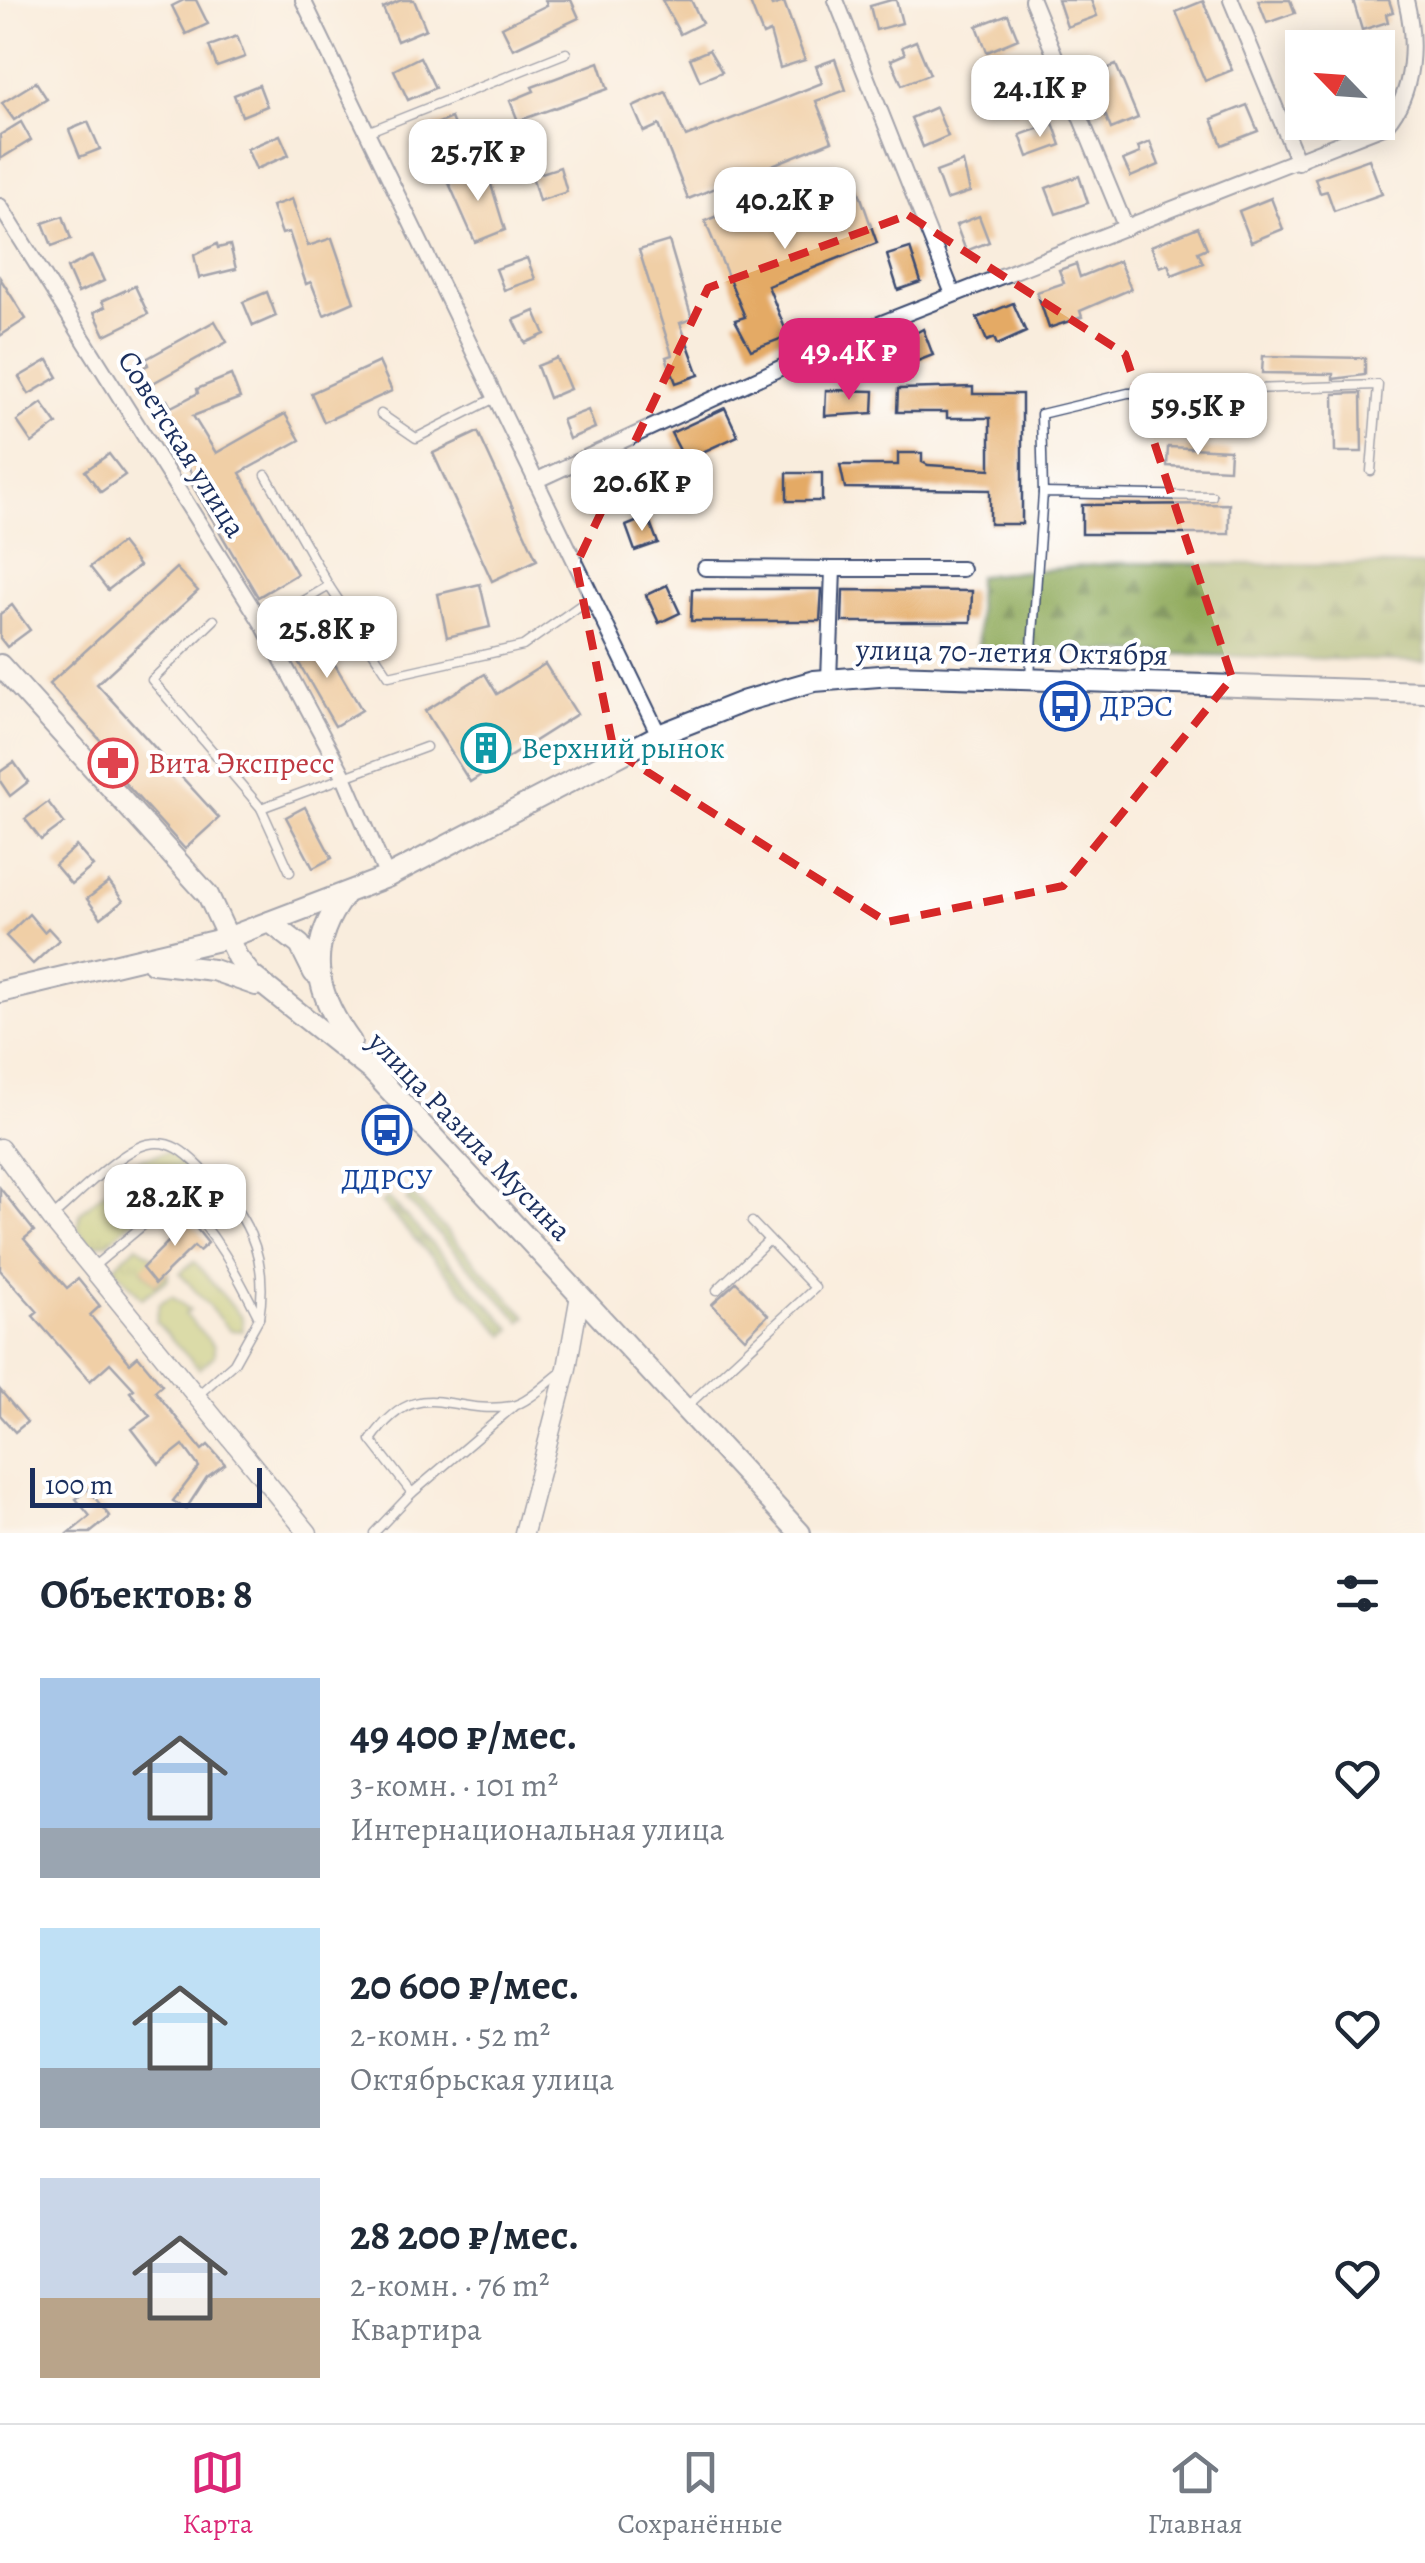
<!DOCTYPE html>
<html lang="ru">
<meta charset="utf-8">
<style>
body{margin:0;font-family:Alegreya,serif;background:#f2f2f3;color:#1f2937;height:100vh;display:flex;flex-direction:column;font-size:38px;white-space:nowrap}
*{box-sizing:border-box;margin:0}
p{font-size:32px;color:#747a83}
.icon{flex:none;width:55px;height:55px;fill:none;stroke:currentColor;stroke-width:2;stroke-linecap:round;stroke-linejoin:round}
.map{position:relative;height:1533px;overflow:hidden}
.panel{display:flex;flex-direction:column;background:#fff;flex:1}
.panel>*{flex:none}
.needle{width:65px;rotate:295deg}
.controls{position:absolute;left:1285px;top:30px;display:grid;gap:20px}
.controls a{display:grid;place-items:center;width:110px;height:110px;border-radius:0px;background:#fff;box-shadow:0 5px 25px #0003;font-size:50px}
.scale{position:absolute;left:30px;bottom:25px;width:232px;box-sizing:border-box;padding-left:10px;border:5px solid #1b2f5e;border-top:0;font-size:28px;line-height:35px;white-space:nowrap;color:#1b2f5e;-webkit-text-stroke:8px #fff;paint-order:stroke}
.price{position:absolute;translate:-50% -85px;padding:0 22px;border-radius:20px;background:#fff;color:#222;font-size:32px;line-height:65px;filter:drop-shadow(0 2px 5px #0008)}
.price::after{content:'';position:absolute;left:50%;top:60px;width:30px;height:22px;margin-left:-15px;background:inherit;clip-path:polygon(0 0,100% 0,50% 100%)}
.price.current{background:#db2777;color:#fff}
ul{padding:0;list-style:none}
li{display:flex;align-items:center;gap:30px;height:250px;padding:0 40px}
li span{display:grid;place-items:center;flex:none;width:280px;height:200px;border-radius:0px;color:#555}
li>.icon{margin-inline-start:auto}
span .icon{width:120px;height:120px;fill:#fffc;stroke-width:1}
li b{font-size:42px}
h2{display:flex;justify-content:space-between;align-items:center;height:120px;padding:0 40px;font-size:42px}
.menu{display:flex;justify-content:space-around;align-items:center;height:140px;border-top:2px solid #e0e1e3;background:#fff;font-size:28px;color:#747a83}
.menu a{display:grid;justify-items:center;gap:5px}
.menu .current{color:#db2777}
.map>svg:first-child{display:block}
.grass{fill:url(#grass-tufts);stroke:#687a63;stroke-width:2.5}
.forest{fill:url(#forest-firs);stroke:#566c5d;stroke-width:2.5}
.building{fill:#e4aa65}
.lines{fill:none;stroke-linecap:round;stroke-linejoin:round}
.service-casing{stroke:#3c4c71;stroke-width:11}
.minor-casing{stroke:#3c4c71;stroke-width:18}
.tertiary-casing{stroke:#3c4c71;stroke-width:21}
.secondary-casing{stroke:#3c4c71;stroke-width:24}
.service{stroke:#fff;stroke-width:8}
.minor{stroke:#fff;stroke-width:14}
.tertiary{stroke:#fff;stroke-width:18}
.secondary{stroke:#fff;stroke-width:20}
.marked{fill:none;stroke:#d62828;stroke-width:8;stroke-dasharray:20 12;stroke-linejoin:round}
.labels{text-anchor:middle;stroke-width:8;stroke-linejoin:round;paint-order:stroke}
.street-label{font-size:30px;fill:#1b2f5e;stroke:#fff}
.transit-label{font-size:30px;fill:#164399;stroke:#fff;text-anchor:start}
.culture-label{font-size:30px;fill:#0d838f;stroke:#fff;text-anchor:start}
.health-label{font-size:30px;fill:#be3a42;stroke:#fff;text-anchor:start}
</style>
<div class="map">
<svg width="1425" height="1533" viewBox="0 0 1425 1533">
<defs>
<pattern id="grass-tufts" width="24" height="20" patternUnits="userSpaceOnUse" patternTransform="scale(2.5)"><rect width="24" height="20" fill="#b6c568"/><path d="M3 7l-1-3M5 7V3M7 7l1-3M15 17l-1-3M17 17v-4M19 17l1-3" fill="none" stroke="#93a059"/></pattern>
<pattern id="forest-firs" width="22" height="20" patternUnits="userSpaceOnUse" patternTransform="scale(2.5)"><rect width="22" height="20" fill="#90aa5c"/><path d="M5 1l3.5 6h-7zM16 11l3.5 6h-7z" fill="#758b4f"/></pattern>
</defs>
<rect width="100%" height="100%" fill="#fff"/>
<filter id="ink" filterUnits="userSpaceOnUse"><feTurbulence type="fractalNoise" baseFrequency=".01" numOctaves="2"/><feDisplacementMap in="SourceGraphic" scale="20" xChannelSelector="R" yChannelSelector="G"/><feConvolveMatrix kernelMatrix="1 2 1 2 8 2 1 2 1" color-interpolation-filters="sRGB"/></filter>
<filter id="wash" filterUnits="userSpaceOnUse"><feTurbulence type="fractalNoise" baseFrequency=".0048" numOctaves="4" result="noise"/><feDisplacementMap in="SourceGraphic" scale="40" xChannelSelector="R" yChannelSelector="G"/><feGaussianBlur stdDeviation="2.25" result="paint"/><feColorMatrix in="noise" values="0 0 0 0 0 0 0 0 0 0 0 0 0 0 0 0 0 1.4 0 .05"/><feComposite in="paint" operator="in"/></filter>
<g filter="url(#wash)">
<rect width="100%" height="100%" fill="#f9eddd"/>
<g class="grass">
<path d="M166,1152l22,10 -1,12 -80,69 -15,2 -14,-15 2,-17 60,-54z"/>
<path d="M137,1245l17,13 -12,11 13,15 13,-11v6l-26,19 -28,-31z"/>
<path d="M194,1261l48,57 1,13 -14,-1 -49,-57z"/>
<path d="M172,1296l18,14 -5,4 29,32v10l-15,13 -43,-47 3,-19z"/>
</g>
<g class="forest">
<path d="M1115,563l310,2v97l-447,-14 -1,-72z"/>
<path d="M412,1194l115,123 -6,5 -115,-122z"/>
<path d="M388,1197l124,132 -7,7 -124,-133z"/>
</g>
<g id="blocks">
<g class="building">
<path d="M184,0h12l12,24 -22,10 -14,-28z"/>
<path d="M401,0h13l12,29 -29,12 -14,-33z"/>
<path d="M545,0h26l8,18 -66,31 -11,-22 45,-22z"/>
<path d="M662,0h29l11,23 -22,11z"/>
<path d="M749,0h20l3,6 12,-4 21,58 -25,8 -10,-36 -7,3z"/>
<path d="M891,0h5l6,23 -26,7 -6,-24z"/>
<path d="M1058,0h33l6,16 -30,11z"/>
<path d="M1258,0h32l5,13 -28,10z"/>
<path d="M1353,0h36l4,12 -7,2 2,8 -26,8z"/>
<path d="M1203,1l29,69 -27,11 -29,-69z"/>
<path d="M1008,14l10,25 -31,13 -10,-26z"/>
<path d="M237,36l8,21 -28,10 -8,-21z"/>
<path d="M916,41l14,33 -28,11 -11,-25 14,-6 -3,-7z"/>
<path d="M709,50l13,22 -22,9 -10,-23z"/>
<path d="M420,57l15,31 -27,12 -14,-30z"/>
<path d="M835,59l11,31 -30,11 16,40 -144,58 -29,-74 -15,7 -11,-25 33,-15 20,45 136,-54 -6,-17z"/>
<path d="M599,62l9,27 -90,32 -8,-20 24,-10 -2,-4z"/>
<path d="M1116,65l22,53 -27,11 -21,-53z"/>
<path d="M1034,77l9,24 -28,11 -6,-3 -7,-20z"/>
<path d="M36,82l11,17 -33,21 -12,-17z"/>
<path d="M259,85l8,21 -25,10 -8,-21z"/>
<path d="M1247,105l11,26 -36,14 -10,-26z"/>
<path d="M936,107l12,29 -25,11 -12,-29z"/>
<path d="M451,118l13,32 -29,12 -13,-32z"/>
<path d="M21,122l10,18 -31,19v-24z"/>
<path d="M88,122l12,27 -20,8 -11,-27z"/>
<path d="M1053,123l8,22 -33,12 -8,-22z"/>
<path d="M280,135l9,20 -33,14 -9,-20z"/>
<path d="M1150,142l9,23 -28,12 -8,-17 17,-7 -2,-6z"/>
<path d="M1369,159l13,35 -48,17 -7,-20 -7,2 -5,-15z"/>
<path d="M963,162l7,30 -24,8 -10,-28z"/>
<path d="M560,167l7,25 -28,9 -7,-25z"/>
<path d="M486,168l19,62 -30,12 -27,-61z"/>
<path d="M1079,176l9,27 -32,11 -10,-26z"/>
<path d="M857,186l20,57 -109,43 20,50 -37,14 -16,-30 10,-3 -40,-96 46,-19 6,14z"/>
<path d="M1271,198l12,31 -32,13 -12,-31z"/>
<path d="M292,199l16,47 24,-8 22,64 -30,13 -13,-33 -5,2 -17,-52 -7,2 -10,-28z"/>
<path d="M63,216l8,23 -19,7 -9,-23z"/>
<path d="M979,216l10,26 -23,9 -10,-26z"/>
<path d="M1198,227l9,21 -9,4 5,11 -31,12 -4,-11 -8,3 -9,-21z"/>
<path d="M669,241l23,78 -12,4 19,52 -23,8 -10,-26 6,-2 -33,-105z"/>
<path d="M217,244l1,4 12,-3 6,24 -37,9 -5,-23z"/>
<path d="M910,248l11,34 -23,8 -11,-35z"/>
<path d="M92,256l12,25 -26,12 -11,-25z"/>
<path d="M527,258l8,21 -31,11 -8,-21z"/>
<path d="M1119,261l12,28 -51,22 2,6 -33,11 -12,-36 27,-9 -5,-13 17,-6 4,13z"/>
<path d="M0,278l26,41 -26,17z"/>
<path d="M135,286l13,28 -43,21 -11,-23 11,-5 -3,-6z"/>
<path d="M267,292l9,24 -23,10 -10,-24z"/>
<path d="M1013,303l13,29 -29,13 -3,-7 -7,3 -10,-23z"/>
<path d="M535,311l10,23 -20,9 -11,-23z"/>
<path d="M215,321l12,21 -85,47 -8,-17 14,-7 -2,-6z"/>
<path d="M923,329l10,26 -28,11 -9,-22z"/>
<path d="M1263,356l102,2v17l-32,4v-5l-71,-1z"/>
<path d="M557,358l13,31 -21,9 -12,-32z"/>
<path d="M48,360l10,17 -29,17 -10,-17z"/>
<path d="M379,362l13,29 -68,31 -13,-29z"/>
<path d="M231,375l9,23 -47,18 23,37 69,-39 15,26 -60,33 57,101 -39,23 -70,-119 4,-3 -36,-71 11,-4 4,7 27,-14 -1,-4z"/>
<path d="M973,387v7h49v130h-32v-34l-145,-2 -5,-23h58v-12h24v9l6,3 62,4v-51h-43v-6h-50l1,-23z"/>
<path d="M826,390l48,1 -1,22 -48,3z"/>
<path d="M1361,393l1,59h-27l-1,-58z"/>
<path d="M42,403l15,21 -25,19 -15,-22z"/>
<path d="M725,408l13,28 -53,24 -14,-27z"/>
<path d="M588,410l7,18 -26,11 -7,-19z"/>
<path d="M478,432l59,128 -45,21 -59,-128z"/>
<path d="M1168,447l62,3 -1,19 -62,-3z"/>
<path d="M109,454l16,21 -24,17 -16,-21z"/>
<rect x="787" y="473" width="35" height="28"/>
<path d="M620,474l10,24 -24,10 -10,-24z"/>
<path d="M1229,504v30h-147v-29z"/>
<path d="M648,517l10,26 -23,8 -9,-25z"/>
<path d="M121,543l18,23 -31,24 -18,-23z"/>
<path d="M176,568l22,23 -101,93 122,134 -34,31 -82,-90 8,-7 -62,-68z"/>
<path d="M480,584l10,43 -43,10 -9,-43z"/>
<path d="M667,585l13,28 -21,10 -13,-28z"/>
<path d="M692,589h130l-2,32h-129z"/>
<path d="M843,590l129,1 -1,31h-129z"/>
<path d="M12,605l18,25 -23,17 -7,-9v-24z"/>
<path d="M318,636l44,74 -27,16 -43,-75z"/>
<path d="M545,664l32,50 -107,68 -45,-71 60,-37 12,20z"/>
<path d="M14,762l14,20 -18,14 -10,-15v-9z"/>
<path d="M48,802l16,21 -23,17 -16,-21z"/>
<path d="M305,807l27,51 -19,10 -27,-51z"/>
<path d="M76,846l17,20 -22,18 -16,-19z"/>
<path d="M109,882l14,19 -22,17 -14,-19z"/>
<path d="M29,914l15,18 4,-4 11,12 -26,24 -27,-28z"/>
<path d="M0,1188l34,43 -10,8 43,49 11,-9 22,27 -10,9 40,48 8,-7 24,29 -7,6 47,59 6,-5 17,19 -18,13 -21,32 -13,-8 26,-34 -16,-22 -24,19 -27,-35 18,-13 -20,-24 4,-3 -24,-26 -20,18 -57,-65 5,-4 -38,-42z"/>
<path d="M184,1213l24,30 -9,8 -5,-5 -39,38 -13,-16 38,-38 -7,-7z"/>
<path d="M736,1282l32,33 -23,23 -33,-34z"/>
<path d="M0,1390l27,32 -12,10 -15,-17z"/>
<path d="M88,1489l22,28 -20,16h-21l21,-17 -14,-17z"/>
</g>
</g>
</g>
<g filter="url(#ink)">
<use href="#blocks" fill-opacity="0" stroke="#3c4c71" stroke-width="2.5"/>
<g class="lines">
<g class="service-casing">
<g id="service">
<path d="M367,132l199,-79"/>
<path d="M381,414l35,24 79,-40"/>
<path d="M1043,493l-2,-79 87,-21 250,-8 -7,86"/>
<path d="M329,586l60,90 134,-30 69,-49"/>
<path d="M214,620l-62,60 109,128 29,64"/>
<path d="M263,625l66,-39 -63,-111"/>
<path d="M1030,676l13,-183 169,3"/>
<path d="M261,808l165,-61"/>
<path d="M51,1218c24,-20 69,-68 97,-74 23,-5 38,9 53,24 44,43 69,85 58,150"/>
<path d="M93,1267l85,-71c37,35 59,78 81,122l-25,45 -36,32"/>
<path d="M717,1290l52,-50"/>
<path d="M514,1406l-102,87 -41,-53c48,-69 79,-23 141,-34 16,-3 37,-25 51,-35"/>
<path d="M686,1407l129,-119 -63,-66"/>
<path d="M374,1533l38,-40"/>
</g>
</g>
<g class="minor-casing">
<g id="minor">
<path d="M303,0l356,735"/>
<path d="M836,0l117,294"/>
<path d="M1032,0l94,228"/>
<path d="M1231,0l67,162"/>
<path d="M0,206l263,419 80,149 44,103"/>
<path d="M535,481l319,-147 532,-209c29,-33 30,-84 20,-125"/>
<path d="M705,568l128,1"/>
<path d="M829,680l4,-111h129"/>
</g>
</g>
<g class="tertiary-casing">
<g id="tertiary">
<path d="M0,1148l51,70 257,315"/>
<path d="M524,1533l43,-165 13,-73"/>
</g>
</g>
<g class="secondary-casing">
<g id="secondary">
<path d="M0,665l208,230 29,62 14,18 122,97 427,461"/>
<path d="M343,897c-38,51 -28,96 8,145"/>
<path d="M270,922l30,23 14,28"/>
<path d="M153,963l60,7 43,15"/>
<path d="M0,992l227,-54 160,-61 272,-142 86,-34 69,-20 78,-6 533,17"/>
</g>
</g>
<use href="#service" class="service"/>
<use href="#minor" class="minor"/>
<use href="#tertiary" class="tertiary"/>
<use href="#secondary" class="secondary"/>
</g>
</g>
<path d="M0 0H1425V1533H0ZM908,215l217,139 107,324 -169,208 -176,36 -273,-171 -38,-186 132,-277z" fill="#f9eddd" fill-opacity=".55" fill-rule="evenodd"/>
<path class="marked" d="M908,215l217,139 107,324 -169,208 -176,36 -273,-171 -38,-186 132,-277z"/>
<defs>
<g id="bus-ring" transform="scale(2.5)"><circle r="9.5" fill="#fff" stroke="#1a4fb4" stroke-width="1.5"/><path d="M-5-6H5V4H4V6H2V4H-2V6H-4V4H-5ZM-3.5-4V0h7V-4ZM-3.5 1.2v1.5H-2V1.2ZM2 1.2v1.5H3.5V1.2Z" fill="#1a4fb4"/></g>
<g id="building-ring" transform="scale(2.5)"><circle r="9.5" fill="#fff" stroke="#0f9aa8" stroke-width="1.5"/><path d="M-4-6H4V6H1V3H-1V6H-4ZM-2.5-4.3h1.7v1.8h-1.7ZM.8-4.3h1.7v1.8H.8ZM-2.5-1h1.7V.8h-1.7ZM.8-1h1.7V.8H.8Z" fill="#0f9aa8"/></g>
<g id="pharmacy-ring" transform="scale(2.5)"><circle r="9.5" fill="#fff" stroke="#e0444e" stroke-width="1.5"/><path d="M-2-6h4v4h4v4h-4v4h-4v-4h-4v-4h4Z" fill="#e0444e"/></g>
</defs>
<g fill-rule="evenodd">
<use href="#bus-ring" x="1065" y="706"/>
<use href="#building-ring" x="486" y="748"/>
<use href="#pharmacy-ring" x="113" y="763"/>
<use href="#bus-ring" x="387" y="1130"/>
</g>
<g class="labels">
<g class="street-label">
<text transform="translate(182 444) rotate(58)" y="10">Советская улица</text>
<text transform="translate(1012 652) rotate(1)" y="10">улица 70-летия Октября</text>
<text transform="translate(470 1136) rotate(46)" y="10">улица Разила Мусина</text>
</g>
<g class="transit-label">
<text x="1100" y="716">ДРЭС</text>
<text x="387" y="1189" text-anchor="middle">ДДРСУ</text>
</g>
<g class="culture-label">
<text x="521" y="758">Верхний рынок</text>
</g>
<g class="health-label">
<text x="148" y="773">Вита Экспресс</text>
</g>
</g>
</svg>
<div class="controls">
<a><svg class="needle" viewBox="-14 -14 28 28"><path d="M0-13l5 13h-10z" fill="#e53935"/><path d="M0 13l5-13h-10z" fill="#747a83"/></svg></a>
</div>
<div class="scale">100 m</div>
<b class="price" style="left:1040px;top:140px">24.1K ₽</b>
<b class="price" style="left:478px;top:204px">25.7K ₽</b>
<b class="price" style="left:785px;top:252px">40.2K ₽</b>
<b class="price current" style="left:849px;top:403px">49.4K ₽</b>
<b class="price" style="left:1198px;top:458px">59.5K ₽</b>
<b class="price" style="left:642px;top:534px">20.6K ₽</b>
<b class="price" style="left:327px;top:681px">25.8K ₽</b>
<b class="price" style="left:175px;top:1249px">28.2K ₽</b>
</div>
<section class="panel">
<h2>Объектов: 8<svg class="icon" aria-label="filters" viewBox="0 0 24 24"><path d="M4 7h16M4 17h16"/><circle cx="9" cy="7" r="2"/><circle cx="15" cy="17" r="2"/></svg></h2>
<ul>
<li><span style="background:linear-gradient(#a9c7e8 75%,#9aa5b1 0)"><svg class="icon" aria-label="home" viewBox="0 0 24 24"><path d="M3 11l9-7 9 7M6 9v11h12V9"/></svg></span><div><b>49 400 ₽/мес.</b><p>3-комн. · 101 m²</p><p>Интернациональная улица</p></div><svg class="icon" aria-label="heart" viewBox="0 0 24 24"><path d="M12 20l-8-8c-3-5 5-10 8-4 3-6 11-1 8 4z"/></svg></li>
<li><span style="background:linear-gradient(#bfe0f5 70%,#9aa5b1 0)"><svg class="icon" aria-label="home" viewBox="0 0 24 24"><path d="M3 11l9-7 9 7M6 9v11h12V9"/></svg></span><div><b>20 600 ₽/мес.</b><p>2-комн. · 52 m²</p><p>Октябрьская улица</p></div><svg class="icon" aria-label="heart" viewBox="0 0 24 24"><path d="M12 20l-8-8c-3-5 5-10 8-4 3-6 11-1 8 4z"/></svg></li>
<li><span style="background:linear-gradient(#c9d6e8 60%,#b9a48a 0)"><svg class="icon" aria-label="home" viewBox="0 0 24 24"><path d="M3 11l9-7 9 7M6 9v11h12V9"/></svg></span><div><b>28 200 ₽/мес.</b><p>2-комн. · 76 m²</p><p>Квартира</p></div><svg class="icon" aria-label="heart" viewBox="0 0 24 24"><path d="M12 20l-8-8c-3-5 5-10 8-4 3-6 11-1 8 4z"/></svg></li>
</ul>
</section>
<nav class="menu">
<a class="current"><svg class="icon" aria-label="map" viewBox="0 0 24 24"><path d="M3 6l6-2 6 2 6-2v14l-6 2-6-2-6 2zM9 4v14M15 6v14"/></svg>Карта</a>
<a><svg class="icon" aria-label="saved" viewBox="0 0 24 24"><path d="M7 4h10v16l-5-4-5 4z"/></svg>Сохранённые</a>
<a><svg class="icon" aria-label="home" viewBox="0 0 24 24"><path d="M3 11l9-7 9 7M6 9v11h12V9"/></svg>Главная</a>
</nav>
